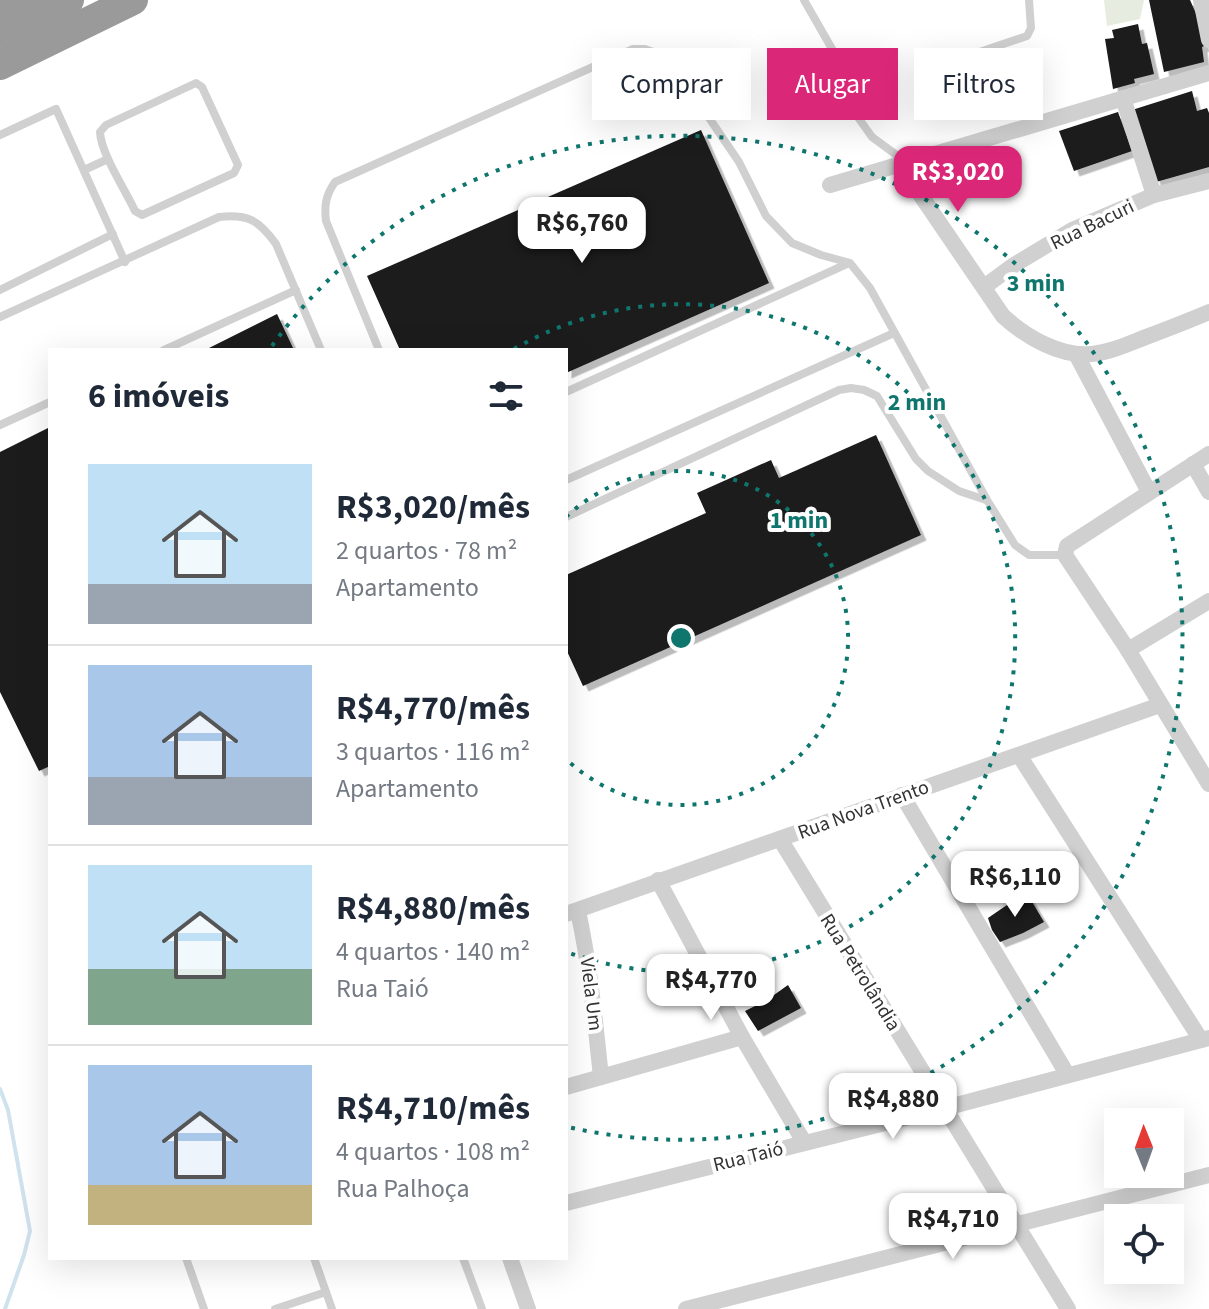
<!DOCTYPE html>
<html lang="pt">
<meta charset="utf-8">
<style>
body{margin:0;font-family:"Source Sans 3",sans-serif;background:#f2f2f3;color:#1f2937;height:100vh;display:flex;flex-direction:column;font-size:30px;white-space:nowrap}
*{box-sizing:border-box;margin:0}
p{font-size:26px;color:#747a83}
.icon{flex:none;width:44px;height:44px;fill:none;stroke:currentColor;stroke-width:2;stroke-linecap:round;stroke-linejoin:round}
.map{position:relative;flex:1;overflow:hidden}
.panel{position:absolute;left:48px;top:348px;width:520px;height:912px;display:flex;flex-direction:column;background:#fff;border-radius:0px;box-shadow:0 8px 32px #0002}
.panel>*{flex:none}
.top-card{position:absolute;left:592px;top:48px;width:496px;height:72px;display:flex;gap:16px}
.needle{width:52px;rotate:359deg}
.fabs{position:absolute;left:1104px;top:1108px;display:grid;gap:16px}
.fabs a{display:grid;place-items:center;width:80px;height:80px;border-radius:0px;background:#fff;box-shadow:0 8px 32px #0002;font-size:40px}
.price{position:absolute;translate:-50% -68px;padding:0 18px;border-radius:16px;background:#fff;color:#222;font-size:26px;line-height:52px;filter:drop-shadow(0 2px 4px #0008)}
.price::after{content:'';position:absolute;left:50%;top:48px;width:24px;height:18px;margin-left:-12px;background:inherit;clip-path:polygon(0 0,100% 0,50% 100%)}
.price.active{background:#db2777;color:#fff}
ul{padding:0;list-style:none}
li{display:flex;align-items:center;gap:24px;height:200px;padding:0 40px}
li+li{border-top:2px solid #e0e1e3}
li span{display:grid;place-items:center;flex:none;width:224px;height:160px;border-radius:0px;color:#555}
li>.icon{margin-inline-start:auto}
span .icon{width:96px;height:96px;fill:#fffc;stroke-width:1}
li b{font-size:34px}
h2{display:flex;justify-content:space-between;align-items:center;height:96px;padding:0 40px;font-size:34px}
.chip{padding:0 28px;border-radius:0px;background:#fff;box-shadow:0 8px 32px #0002;font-size:28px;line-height:72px}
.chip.active{background:#db2777;color:#fff}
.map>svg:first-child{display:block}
.green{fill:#e6ecdf}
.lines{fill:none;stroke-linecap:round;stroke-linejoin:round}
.stream{stroke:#cfe2ee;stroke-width:4}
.building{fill:#1a1a1a;filter:url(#shadow)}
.lane{stroke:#d0d0d0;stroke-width:8}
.street{stroke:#d0d0d0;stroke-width:16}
.highway{stroke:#9a9a9a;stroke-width:30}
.ring{fill:none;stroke:#0f766e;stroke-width:4;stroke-dasharray:4 8}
.labels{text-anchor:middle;stroke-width:8;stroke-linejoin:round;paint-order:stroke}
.street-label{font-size:20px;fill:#333;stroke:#fff}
.centre{fill:#0f766e;stroke:#fff;stroke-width:4}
.ring-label{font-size:24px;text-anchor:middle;font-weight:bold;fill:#0f766e;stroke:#fff;stroke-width:8;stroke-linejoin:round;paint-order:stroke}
</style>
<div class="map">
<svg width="1209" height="1309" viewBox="0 0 1209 1309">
<defs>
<filter id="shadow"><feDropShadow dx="5.5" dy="5.5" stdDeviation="0" flood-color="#0004"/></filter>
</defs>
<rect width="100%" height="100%" fill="#fff"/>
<path class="green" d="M1104,0h40l-4,19 -33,7z"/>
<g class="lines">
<path class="stream" d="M0,1089l8,21 22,121 -6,24 -19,54"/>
</g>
<g class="building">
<path d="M1149,0h41l7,16 7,30 -2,1 2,15 -40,10z"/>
<path d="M1138,24l4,20 5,-1 7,31 -20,5 1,4 -22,6 -8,-50 9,-1 -2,-8z"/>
<path d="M1192,91l5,20 10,-3 2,5v54l-53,15 -24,-72z"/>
<path d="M1118,112l14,39 -58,20 -15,-40z"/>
<path d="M701,130l68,153 -203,90v-23h-166l-33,-74z"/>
<path d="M277,314l17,36h-89z"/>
<path d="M50,427v339l-11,5 -39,-79v-240z"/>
<path d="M876,435l45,100 -338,151 -17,-37v-74l140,-62 -9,-20 74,-33 8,18z"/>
<path d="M1028,895l16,27 -21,11 -23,9 -8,-12 -4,-12 19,-13z"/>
<path d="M788,985l13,23 -43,23 -13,-20 22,-11z"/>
</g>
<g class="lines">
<g class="lane">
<path d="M804,0l39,68 14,48 15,21 34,25"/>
<path d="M196,83l6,4 36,78 -4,8 -92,42 -7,-4c-10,-22 -34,-57 -35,-79l6,-7z"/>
<path d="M948,112c-4,-17 -13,-35 -1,-49l80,-27 4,-8 -2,-28"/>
<path d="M0,135l56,-26 69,153"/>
<path d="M84,170l24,-11"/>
<path d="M0,290l113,-56"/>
<path d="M0,317l219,-100c29,-3 40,3 57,27l45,106"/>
<path d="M164,350l132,-60"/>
<path d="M379,350l-53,-129c-2,-16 0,-26 9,-39l298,-133h12l14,5 25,27 55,81 27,54 26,27 29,12 29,8 20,25 117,212 28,45 14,10h36"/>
<path d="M566,392l283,-129"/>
<path d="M0,425l50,-23"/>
<path d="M566,480l328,-147"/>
<path d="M566,517l273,-127 12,-2 13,2 13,6 39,63 12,12 31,20 27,9"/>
<path d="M186,1258l18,51"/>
<path d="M314,1258l18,51"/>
<path d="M463,1258l19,51"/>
<path d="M275,1309l51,-17"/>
</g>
<g class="street">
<path d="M1201,0l8,40"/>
<path d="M1123,98l31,97"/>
<path d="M900,165l103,151c23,21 57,41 89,38 19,-2 36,-10 54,-17 21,-8 42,-16 63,-25"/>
<path d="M830,185l379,-112"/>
<path d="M984,287l30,-22 58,-35 82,-35 55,-14"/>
<path d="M1076,354l73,138"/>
<path d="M1209,454l-142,92 -2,9 63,95 81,134"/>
<path d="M1193,464l16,28"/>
<path d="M1128,650l81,-49"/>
<path d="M1019,755l182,285"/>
<path d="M902,795l165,279"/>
<path d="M780,839l288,470"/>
<path d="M658,880l84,157 62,105"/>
<path d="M578,911c12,55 17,110 23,166"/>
<path d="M566,914l594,-209"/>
<path d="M566,1087l176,-50"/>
<path d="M566,1203l379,-95 264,-70"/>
<path d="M510,1258l18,51"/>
<path d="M686,1309l523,-134"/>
</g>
<g class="highway">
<path d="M0,9l20,-9"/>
<path d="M0,33l69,-33"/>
<path d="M0,65l133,-65"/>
</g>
</g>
<g class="ring">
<path d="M566 517A167 167 0 1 1 566 759"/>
<path d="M514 349A334 334 0 1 1 567 952"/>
<path d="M272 346A502 502 0 1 1 568 1127"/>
</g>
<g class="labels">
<g class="street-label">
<text transform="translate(1092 224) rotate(-26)" y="7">Rua Bacuri</text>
<text transform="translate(863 809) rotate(-20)" y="7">Rua Nova Trento</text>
<text transform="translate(861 972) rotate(58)" y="7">Rua Petrolândia</text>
<text transform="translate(592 994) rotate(83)" y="7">Viela Um</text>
<text transform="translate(748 1156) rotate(-14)" y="7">Rua Taió</text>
</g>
</g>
<circle cx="681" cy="638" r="12" class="centre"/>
<g class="ring-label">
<text x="1036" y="291">3 min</text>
<text x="917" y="410">2 min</text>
<text x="799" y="528">1 min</text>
</g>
</svg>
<div class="fabs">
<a><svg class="needle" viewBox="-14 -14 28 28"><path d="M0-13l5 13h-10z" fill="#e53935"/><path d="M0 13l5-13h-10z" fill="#747a83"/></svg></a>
<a><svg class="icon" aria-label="locate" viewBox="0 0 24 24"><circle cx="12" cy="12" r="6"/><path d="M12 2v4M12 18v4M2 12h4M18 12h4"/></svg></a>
</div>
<b class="price active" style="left:958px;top:214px">R$3,020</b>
<b class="price" style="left:582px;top:265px">R$6,760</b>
<b class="price" style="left:1015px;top:919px">R$6,110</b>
<b class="price" style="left:711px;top:1022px">R$4,770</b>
<b class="price" style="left:893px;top:1141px">R$4,880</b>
<b class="price" style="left:953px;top:1261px">R$4,710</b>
<div class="top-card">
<a class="chip">Comprar</a>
<a class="chip active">Alugar</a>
<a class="chip">Filtros</a>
</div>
<section class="panel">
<h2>6 imóveis<svg class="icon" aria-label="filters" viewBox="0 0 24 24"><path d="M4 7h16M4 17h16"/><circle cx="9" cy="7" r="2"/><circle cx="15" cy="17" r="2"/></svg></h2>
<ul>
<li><span style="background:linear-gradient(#bfe0f5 75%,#9aa5b1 0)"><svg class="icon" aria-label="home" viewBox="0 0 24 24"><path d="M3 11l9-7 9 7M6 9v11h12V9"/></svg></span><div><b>R$3,020/mês</b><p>2 quartos · 78 m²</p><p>Apartamento</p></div></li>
<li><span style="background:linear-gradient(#a9c7e8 70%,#9aa5b1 0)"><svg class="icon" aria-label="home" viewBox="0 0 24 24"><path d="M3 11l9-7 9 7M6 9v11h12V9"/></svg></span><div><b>R$4,770/mês</b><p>3 quartos · 116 m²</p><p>Apartamento</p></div></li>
<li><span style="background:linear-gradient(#bfe0f5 65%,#7fa58c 0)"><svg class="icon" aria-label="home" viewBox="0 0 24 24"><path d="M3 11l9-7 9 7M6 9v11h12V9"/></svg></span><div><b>R$4,880/mês</b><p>4 quartos · 140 m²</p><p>Rua Taió</p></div></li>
<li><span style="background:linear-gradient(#a9c7e8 75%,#c2b280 0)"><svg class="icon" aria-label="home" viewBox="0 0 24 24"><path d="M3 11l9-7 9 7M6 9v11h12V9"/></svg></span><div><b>R$4,710/mês</b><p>4 quartos · 108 m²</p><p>Rua Palhoça</p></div></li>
</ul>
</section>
</div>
